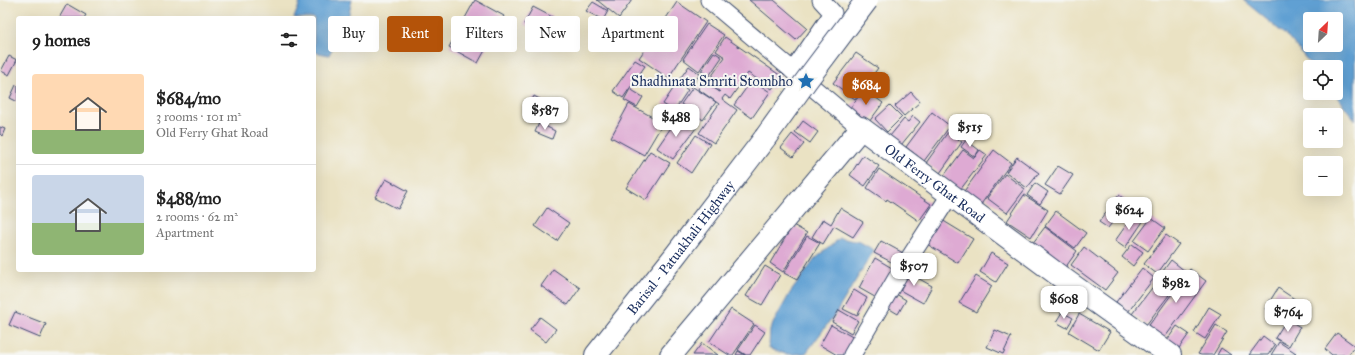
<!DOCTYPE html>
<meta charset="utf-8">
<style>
body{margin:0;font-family:"IM FELL Great Primer",serif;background:#f6f6f6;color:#222;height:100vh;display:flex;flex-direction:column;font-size:15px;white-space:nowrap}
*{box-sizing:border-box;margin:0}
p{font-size:13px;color:#767676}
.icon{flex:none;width:22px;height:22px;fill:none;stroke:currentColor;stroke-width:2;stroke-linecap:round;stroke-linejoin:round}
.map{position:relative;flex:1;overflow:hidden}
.drawer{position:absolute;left:16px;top:16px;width:300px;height:256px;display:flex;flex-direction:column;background:#fff;border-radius:4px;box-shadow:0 4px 16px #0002}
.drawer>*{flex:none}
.banner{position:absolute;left:328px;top:16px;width:380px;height:36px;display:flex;gap:8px}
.needle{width:26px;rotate:25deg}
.buttons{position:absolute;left:1303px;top:12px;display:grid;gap:8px}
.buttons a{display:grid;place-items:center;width:40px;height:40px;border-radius:4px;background:#fff;box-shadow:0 4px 16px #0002;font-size:20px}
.price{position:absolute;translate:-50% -34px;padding:0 9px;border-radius:8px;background:#fff;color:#222;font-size:13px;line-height:26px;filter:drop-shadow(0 1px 2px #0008)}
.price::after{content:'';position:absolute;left:50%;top:24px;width:12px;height:9px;margin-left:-6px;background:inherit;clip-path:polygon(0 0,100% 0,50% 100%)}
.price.selected{background:#b45309;color:#fff}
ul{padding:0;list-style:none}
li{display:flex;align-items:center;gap:12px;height:100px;padding:0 16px}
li+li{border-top:1px solid #e0e0e0}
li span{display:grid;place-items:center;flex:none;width:112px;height:80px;border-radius:4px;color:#555}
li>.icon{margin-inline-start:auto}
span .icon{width:48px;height:48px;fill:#fffc;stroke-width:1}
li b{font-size:17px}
h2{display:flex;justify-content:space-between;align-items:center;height:48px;padding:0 16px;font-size:17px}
.tag{padding:0 14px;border-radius:4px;background:#fff;box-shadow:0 4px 16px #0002;font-size:14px;line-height:36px}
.tag.selected{background:#b45309;color:#fff}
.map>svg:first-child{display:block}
.water{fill:#61a0d3;stroke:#3e6898;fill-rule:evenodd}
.building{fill:#deaad3}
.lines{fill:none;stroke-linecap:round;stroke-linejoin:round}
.street-casing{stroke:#3a4a6d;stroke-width:19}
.secondary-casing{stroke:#3a4a6d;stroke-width:24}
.highway-casing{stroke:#3a4a6d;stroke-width:24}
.street{stroke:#fff;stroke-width:17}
.secondary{stroke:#fff;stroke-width:22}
.highway{stroke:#fff;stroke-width:22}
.highway-bridge-casing{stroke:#3a4a6d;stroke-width:24;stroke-linecap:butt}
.highway-bridge{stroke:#fff;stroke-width:22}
.labels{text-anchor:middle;stroke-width:4;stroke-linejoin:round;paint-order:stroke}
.poi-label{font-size:14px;fill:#1b2f5e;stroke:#f6f6f2;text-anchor:end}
.street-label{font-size:14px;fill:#1b2f5e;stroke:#f6f6f2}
</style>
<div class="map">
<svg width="1355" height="355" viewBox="0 0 1355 355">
<rect width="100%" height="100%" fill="#f6f6f2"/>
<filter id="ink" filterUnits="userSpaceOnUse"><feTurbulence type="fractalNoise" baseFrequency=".025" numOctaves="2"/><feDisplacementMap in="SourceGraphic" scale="8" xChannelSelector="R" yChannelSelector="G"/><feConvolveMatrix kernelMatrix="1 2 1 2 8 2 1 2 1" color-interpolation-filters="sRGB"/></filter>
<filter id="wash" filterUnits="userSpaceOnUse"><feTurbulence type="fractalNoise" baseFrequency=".012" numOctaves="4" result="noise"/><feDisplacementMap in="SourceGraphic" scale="16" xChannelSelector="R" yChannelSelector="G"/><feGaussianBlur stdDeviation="0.9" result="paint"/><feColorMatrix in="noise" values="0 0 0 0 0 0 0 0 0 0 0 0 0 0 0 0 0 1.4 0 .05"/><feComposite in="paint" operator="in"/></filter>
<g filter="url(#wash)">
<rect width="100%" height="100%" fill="#eae2c3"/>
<g class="water">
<path d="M301,0h51l-4,18 -19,37 -15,-3v-34h-20z"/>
<path d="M1243,0h112v120l-21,-27h2v-26h-23l-24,-29zM1310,19h26v26h-26z"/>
<path d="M840,238l20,4 14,8 -38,63 -30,40c-16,2 -22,2 -37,-5l1,-19 20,-36 25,-34z"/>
</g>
<g id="blocks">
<g class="building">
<path d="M475,0l29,16 -26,47 -29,-16z"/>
<path d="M597,0h35l-13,18z"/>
<path d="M749,0h25l33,28 -11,12z"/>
<path d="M593,2l15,9 -5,9 -17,-9z"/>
<path d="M677,2l29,20 -38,56 -29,-20z"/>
<path d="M67,4l19,11 -2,3h-25z"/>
<path d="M533,7l29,15 -9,17 -29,-15z"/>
<path d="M707,24l17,11 -25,36 -16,-12z"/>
<path d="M725,37l56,39 -9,13 -24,-16 -18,26 -5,-4 -3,4 15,11 -23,33 -15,-10 20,-29 -21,-15 5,-8 17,11 -13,-9 18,-26 -9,-6z"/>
<path d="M714,52l8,5 -13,19 -8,-5z"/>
<path d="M856,53l22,15 -23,31 -22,-16z"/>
<path d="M9,56l8,4 -8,15 -8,-4z"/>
<path d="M635,60l10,6 -22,32 -10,-7z"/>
<path d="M689,66l11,8 -10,14 -11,-8z"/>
<path d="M752,80l18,12 -18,26 -18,-13z"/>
<path d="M677,83l11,7 -14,21 -11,-7z"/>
<path d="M16,85l2,1v16l-8,-4z"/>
<path d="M693,87l23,15 -13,18 -22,-16z"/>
<path d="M630,89l13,8 -6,10 -13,-7z"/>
<path d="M864,89l19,14 -14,19 -19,-14z"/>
<path d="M911,92l9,10 -16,14 -9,-10z"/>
<path d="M534,96l28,15 -5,10 -12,-6 -3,5 -16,-8z"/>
<path d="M629,104l34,19 -19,32 -33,-18z"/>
<path d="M890,105l12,12 -15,15 -12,-13z"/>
<path d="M932,112l18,14 -26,35 -18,-14z"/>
<path d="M679,116l17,12 -23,31 -16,-11z"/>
<path d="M913,116l7,6 -19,23 -11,-9 14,-17 4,3z"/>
<path d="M803,121l15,11 -8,11 -15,-11z"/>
<path d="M539,123l16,8 -3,8 -17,-7z"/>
<path d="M0,127l5,2 -3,7 -2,-2z"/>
<path d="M948,132l14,10 -22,31 -14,-10z"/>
<path d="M792,134l12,10 -11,13 -12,-9z"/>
<path d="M696,135l14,9 -19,29 -14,-10z"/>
<path d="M966,140l13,10 -4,7 -14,-10z"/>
<path d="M963,150l11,8 6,-8 7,5 -27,35 -17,-13z"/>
<path d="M994,150l17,13 -32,44 -17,-13z"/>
<path d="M650,151l20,12 -24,37 -20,-12z"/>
<path d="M863,155l16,11 -14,20 -15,-11z"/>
<path d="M1017,157l22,16 -12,15 -21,-16z"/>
<path d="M1058,166l15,9 -13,19 -15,-9z"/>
<path d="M879,169l52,35 -12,17 -32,-22 -1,2 -19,-13z"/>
<path d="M1005,174l20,15 -18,24 -20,-15z"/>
<path d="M386,179l22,12 -10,18 -23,-12z"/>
<path d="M1035,183l13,9 -8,12 -13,-9z"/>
<path d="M1024,195l24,15 -17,27 -24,-16z"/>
<path d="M1119,195l9,7 -20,26 -9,-6z"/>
<path d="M547,208l22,15 -12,18 -22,-15z"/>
<path d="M840,208l23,14 -10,15 -19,-11 -11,18 -11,-7 11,-18 8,5z"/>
<path d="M1056,211l30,22 -11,15 -30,-22z"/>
<path d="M1134,214l10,6 -19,28 -10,-7z"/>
<path d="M937,217l36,22 -15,24 -36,-22z"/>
<path d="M1151,218l14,10 -17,23 -14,-10z"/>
<path d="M793,225l14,8 -24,39 -13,-9z"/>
<path d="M1045,227l32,24 -12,17 -33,-24z"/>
<path d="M1166,235l13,9 -22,30 -13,-10z"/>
<path d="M807,236l13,7 -23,37 -13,-7z"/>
<path d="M881,241l24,13 -6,12 -25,-13z"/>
<path d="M1132,244l11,8 -10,14 -11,-9z"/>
<path d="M1084,247l34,26 -13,17 -34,-25z"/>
<path d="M991,253l17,10 -12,19 -16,-10z"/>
<path d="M875,258l22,13 -17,29 -21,-12z"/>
<path d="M1171,260l14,11 -16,22 -14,-11z"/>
<path d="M765,266l15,9 -18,30 -16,-9z"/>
<path d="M1142,268l12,10 -26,34 -12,-10z"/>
<path d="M553,269l27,19 -12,17 -27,-19z"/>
<path d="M1190,269l16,12 -43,59 -16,-12z"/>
<path d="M905,271l27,15 -9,17 -27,-15z"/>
<path d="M976,276l16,10 -16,26 -17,-9z"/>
<path d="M1155,284l14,11 -23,30 -14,-11z"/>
<path d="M1278,288l18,12 -13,20 -18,-11z"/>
<path d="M854,290l13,8 -10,18 -14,-7z"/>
<path d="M891,291l15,9 -8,14 -15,-9z"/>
<path d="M1209,307l12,7 -16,25 -11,-7z"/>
<path d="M731,309l23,15 -21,31h-4l-20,-13z"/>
<path d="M839,310l19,11 -7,12 -19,-11z"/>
<path d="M15,312l31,12 -6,14 -31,-13z"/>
<path d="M1062,312l11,6 -6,10 -11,-6z"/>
<path d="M1079,314l31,18 -11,18 -30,-18z"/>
<path d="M540,317l16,12 -10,13 -16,-12z"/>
<path d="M1287,319l13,8 -11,19 -14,-8z"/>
<path d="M755,325l10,7 -15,23h-4l-8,-5z"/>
<path d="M831,325l25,14 -9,16h-10l-17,-10z"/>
<path d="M1216,325l11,7 -14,23h-12l-3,-1z"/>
<path d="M1177,326l12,8 -12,17 -12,-8z"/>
<path d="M995,330l16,7 -8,17 -16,-7z"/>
<path d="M1337,333l18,13 -7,9h-16l-7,-6z"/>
<path d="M1263,336l12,9 -7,10h-19z"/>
<path d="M1279,342l17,11 -2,2h-23z"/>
<path d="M702,343l16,12h-25z"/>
<path d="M1221,348l10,7h-14z"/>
<path d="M738,351l7,4h-9z"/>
</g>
</g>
</g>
<g filter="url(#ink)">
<use href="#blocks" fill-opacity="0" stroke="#3a4a6d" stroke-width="1"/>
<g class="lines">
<g class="street-casing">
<g id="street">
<path d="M709,0l152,128"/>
<path d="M793,71l40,-58 -12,-13"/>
<path d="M852,355l47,-81 51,-79"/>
</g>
</g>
<g class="secondary-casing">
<g id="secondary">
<path id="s1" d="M671,355l190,-227 200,149 109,78"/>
</g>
</g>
<g class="highway-casing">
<g id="highway">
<path id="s2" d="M596,355l78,-98 91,-119"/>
</g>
</g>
<use href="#street" class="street"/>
<use href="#secondary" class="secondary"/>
<use href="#highway" class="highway"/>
<g class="highway-bridge-casing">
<path id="highway-bridge" d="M765,138l41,-57 61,-81"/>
</g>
<use href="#highway-bridge" class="highway-bridge"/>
</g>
</g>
<defs>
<g id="sight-bare" transform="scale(1.38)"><path d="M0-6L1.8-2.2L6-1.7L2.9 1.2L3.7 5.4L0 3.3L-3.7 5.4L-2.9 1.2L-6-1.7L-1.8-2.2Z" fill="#1f6fb2" stroke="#f6f6f2" stroke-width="2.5" paint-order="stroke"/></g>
</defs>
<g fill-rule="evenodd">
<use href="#sight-bare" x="806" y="81"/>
</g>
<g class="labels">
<g class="poi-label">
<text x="793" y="86">Shadhinata Smriti Stombho</text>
</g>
<g class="street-label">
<text dy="5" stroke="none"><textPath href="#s1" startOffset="388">Old Ferry Ghat Road</textPath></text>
<text dy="5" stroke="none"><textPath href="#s2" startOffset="137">Barisal - Patuakhali Highway</textPath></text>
</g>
</g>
</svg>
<div class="buttons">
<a><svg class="needle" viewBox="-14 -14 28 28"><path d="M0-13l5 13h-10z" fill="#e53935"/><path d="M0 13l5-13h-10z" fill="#767676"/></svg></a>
<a><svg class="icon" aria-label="locate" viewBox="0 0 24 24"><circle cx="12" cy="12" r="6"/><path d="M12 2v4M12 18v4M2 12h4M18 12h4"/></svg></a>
<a>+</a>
<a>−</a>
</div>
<b class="price selected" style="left:866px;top:106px">$684</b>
<b class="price" style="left:545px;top:131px">$587</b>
<b class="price" style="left:676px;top:138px">$488</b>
<b class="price" style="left:970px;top:148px">$515</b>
<b class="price" style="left:1129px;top:231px">$624</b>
<b class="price" style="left:914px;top:287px">$507</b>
<b class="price" style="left:1176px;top:304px">$982</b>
<b class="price" style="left:1064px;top:320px">$608</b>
<b class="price" style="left:1288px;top:333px">$764</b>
<div class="banner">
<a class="tag">Buy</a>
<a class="tag selected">Rent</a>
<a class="tag">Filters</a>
<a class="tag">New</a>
<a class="tag">Apartment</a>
</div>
<section class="drawer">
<h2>9 homes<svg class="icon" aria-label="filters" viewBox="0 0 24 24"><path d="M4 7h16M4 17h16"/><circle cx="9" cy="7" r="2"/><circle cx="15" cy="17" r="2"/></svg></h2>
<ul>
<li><span style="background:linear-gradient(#ffd9b3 70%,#8fb573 0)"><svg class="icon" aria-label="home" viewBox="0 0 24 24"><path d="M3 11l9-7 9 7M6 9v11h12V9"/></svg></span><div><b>$684/mo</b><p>3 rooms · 101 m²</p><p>Old Ferry Ghat Road</p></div></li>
<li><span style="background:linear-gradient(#c9d6e8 60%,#8fb573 0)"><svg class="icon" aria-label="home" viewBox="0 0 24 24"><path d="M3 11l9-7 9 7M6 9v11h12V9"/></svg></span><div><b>$488/mo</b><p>2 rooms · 62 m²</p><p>Apartment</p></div></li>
</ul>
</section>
</div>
